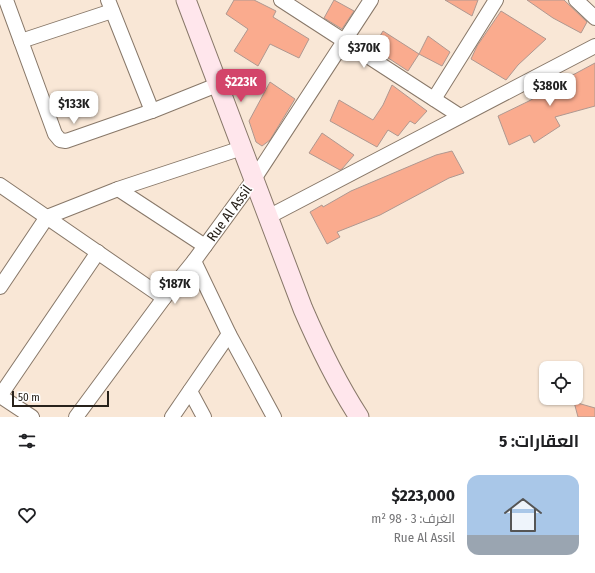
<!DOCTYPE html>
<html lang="ar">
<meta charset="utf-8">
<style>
body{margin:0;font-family:"Fira Sans Condensed",Cairo,sans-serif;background:#f2f2f2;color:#202124;direction:rtl;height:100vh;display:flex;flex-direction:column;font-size:15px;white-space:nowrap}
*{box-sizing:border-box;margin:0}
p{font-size:13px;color:#757577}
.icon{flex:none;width:22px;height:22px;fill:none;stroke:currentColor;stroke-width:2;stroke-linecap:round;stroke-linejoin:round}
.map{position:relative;height:417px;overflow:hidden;direction:ltr}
.sheet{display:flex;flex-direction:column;background:#fff;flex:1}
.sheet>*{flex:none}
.buttons{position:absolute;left:539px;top:361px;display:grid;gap:8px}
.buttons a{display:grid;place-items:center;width:44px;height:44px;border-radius:8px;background:#fff;box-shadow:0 1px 3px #0004;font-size:20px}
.scale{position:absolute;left:12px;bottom:10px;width:97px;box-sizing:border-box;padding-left:4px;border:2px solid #28221b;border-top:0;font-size:11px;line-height:14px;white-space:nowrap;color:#28221b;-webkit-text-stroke:3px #fff;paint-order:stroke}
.price{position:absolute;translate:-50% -34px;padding:0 9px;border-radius:8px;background:#fff;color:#222;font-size:13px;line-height:26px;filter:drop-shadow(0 1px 2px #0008)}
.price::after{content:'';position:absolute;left:50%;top:24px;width:12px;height:9px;margin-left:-6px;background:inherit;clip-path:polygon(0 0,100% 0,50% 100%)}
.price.active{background:#d3446a;color:#fff}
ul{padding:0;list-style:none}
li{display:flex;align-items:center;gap:12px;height:100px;padding:0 16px}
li+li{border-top:1px solid #e0e0e0}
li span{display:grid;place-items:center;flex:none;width:112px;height:80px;border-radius:12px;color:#555}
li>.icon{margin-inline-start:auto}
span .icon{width:48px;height:48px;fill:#fffc;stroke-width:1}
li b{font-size:17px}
h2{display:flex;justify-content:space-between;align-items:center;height:48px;padding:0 16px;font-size:17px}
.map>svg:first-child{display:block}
.building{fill:#faab8e;stroke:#af9890}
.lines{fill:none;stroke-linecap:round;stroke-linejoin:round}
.street-casing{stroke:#887869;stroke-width:16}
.secondary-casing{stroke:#887869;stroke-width:21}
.street{stroke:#fff;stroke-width:14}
.secondary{stroke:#ffe6ec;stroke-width:19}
.labels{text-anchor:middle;stroke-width:3;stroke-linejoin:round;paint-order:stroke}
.street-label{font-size:14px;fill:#28221b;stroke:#fff}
</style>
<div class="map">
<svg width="595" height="417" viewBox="0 0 595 417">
<rect width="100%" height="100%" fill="#f9e7d6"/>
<g class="building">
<path d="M234,0h20l22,11 -3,6 36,22 -10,19 -29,-14 -12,22 -24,-15 14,-22 -22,-15z"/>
<path d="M334,0l20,11 -12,18 -18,-11z"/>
<path d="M445,0h33l-6,16z"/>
<path d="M527,0h37l23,22 -6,11 -28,-15z"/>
<path d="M501,11l45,28 -28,26 -12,15 -35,-21 6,-13z"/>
<path d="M383,31l36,23 -11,17 -35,-23z"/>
<path d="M428,36l22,16 -8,14 -23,-12z"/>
<path d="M595,63v43l-40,11 5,9 -26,17 -4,-8 -21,10 -11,-29 31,-15 28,-16 -1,-1z"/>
<path d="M270,82l25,17 -25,41 -8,6 -6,-4 -7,-21z"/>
<path d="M392,85l35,26 -12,13 -5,-3 -12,15 -10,-6 -11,17 -47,-26 9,-21 34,20 10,-15z"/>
<path d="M322,133l32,22 -12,14 -2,1 -31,-17z"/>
<path d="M452,151l12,22 -15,5 -69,37 -43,17 3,5 -13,7 -17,-32 12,-7 1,2 28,-16 85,-36z"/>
<path d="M574,402l21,6v9h-17z"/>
</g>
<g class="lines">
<g class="street-casing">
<g id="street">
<path d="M6,0l49,134 5,6 6,1 86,-30 65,-26"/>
<path d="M108,0l44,111"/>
<path d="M281,0l179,116"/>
<path d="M576,0l19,18"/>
<path d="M21,41l91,-30"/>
<path d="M434,99l62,-99"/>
<path d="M0,185l164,113"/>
<path d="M118,189l87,57"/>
<path d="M268,217l327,-171"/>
<path d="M194,261l35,73 45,83"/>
<path d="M0,287l47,-70 71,-28 124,-41"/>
<path d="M190,391l14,26"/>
<path d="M32,417l-32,-21 98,-144"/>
<path d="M76,417l88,-119 30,-37 60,-82 117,-179"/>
<path d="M172,417l57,-83"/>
</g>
</g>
<g class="secondary-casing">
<path id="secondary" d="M186,0l117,309c16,37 34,74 56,108"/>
</g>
<use href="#street" class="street"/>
<use href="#secondary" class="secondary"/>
</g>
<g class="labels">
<g class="street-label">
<text transform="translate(229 213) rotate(-54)" y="5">Rue Al Assil</text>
</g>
</g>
</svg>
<div class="buttons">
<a><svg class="icon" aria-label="locate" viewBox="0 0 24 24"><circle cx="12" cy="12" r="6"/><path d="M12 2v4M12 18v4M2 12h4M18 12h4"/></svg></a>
</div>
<div class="scale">50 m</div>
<b class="price" style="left:364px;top:69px">$370K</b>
<b class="price active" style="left:241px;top:103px">$223K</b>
<b class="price" style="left:550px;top:107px">$380K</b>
<b class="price" style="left:74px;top:125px">$133K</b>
<b class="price" style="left:175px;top:305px">$187K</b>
</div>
<section class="sheet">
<h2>العقارات: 5<svg class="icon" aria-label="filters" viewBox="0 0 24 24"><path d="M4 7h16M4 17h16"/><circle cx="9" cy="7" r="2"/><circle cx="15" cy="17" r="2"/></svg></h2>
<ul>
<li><span style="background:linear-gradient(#a9c7e8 75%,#9aa5b1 0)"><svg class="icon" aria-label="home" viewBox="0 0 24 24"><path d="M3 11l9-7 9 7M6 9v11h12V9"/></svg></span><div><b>$223,000</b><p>الغرف: 3 · 98 m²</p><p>Rue Al Assil</p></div><svg class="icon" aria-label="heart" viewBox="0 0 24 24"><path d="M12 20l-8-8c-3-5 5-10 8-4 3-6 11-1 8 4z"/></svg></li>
</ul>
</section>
